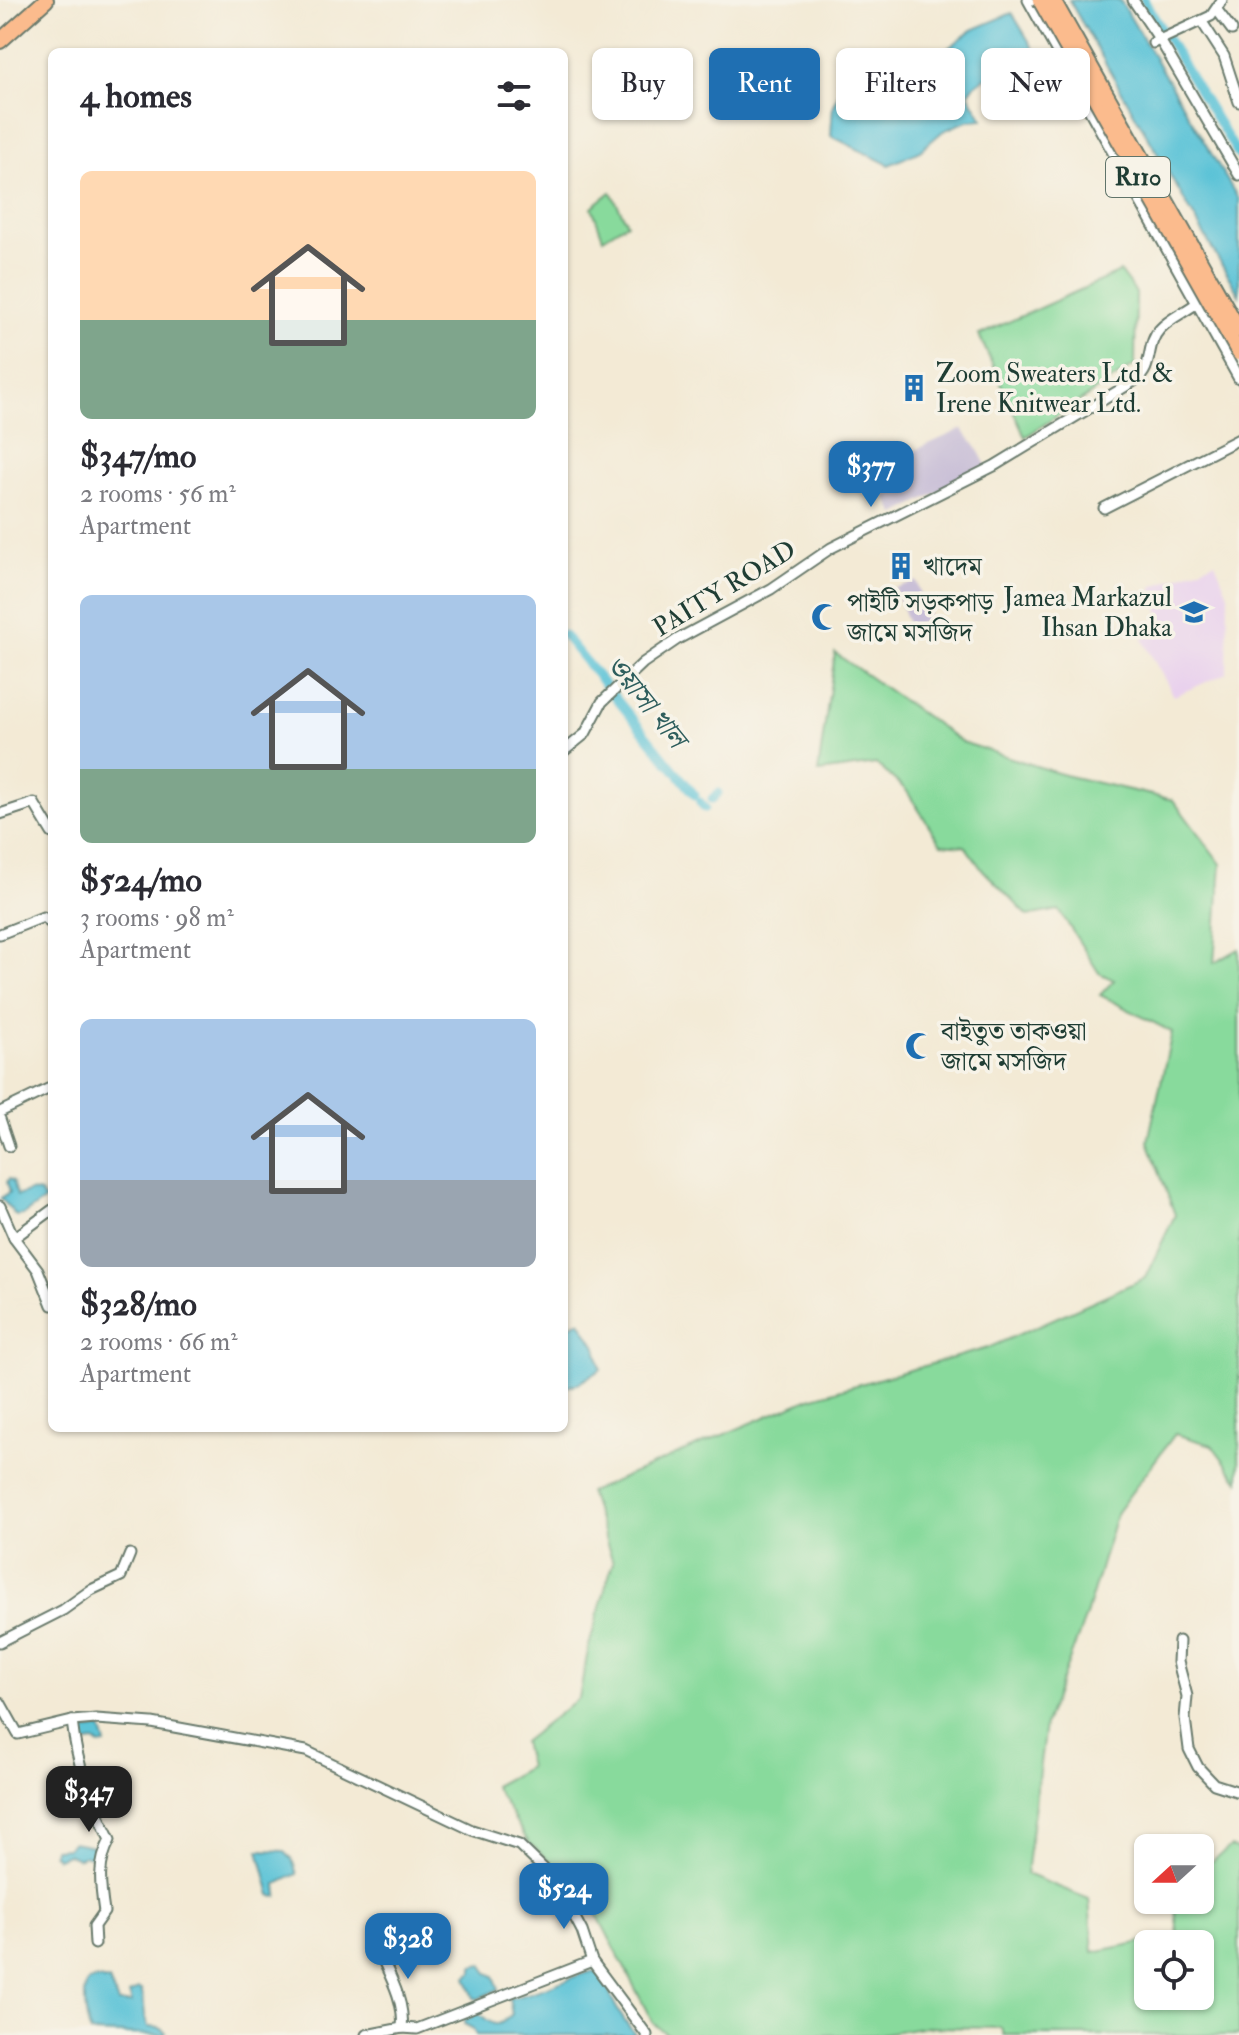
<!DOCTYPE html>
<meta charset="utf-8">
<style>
body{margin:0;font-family:"IM FELL Double Pica","Noto Serif Bengali",serif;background:#f2f2f3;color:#2b2b33;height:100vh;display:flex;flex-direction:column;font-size:30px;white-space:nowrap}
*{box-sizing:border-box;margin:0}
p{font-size:26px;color:#7c7c81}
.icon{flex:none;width:44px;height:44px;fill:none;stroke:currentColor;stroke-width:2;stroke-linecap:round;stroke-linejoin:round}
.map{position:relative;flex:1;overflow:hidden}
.panel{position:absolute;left:48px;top:48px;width:520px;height:1384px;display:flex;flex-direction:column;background:#fff;border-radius:12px;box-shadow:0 2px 6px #0004}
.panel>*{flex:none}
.guide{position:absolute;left:592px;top:48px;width:526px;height:72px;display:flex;gap:16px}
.needle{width:52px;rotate:249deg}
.controls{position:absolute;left:1134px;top:1834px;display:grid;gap:16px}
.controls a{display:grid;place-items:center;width:80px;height:80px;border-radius:12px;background:#fff;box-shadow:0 2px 6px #0004;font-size:40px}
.price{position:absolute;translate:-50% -68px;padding:0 18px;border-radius:16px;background:#1f6fb2;color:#fff;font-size:26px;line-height:52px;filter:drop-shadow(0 2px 4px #0008)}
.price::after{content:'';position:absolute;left:50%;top:48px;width:24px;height:18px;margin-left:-12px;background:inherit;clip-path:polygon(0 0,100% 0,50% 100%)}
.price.active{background:#222;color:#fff}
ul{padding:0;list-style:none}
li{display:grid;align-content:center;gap:16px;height:424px;padding:0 32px}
li span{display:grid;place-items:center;height:248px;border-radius:12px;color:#555}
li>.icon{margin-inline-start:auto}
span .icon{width:144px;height:144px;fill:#fffc;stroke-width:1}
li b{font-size:34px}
h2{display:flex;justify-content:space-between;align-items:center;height:96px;padding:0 32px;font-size:34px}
.pill{padding:0 28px;border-radius:12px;background:#fff;box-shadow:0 2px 6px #0004;font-size:28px;line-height:72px}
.pill.active{background:#1f6fb2;color:#fff}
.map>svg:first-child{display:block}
.built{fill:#e9d1ed}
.industrial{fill:#c9bfd7}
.green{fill:#88da9c;stroke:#548c68;stroke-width:2;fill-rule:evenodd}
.water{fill:#5bc3d7;stroke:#3d8086;stroke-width:2}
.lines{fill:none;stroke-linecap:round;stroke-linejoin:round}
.canal{stroke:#5bc3d7;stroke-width:9}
.street-casing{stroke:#697a6c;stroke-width:13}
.primary-casing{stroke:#697a6c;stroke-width:18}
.street{stroke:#fff;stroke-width:9}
.primary{stroke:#fbbb8d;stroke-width:14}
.primary-bridge-casing{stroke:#697a6c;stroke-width:18;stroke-linecap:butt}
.primary-bridge{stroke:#fbbb8d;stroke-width:14}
.labels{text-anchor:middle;stroke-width:7;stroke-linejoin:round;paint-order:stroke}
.shield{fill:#f7f3e8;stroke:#60746a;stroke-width:2}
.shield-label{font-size:24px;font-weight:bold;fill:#1f3d34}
.poi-label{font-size:26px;fill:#1f3d34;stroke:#f7f3e8;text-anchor:start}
.street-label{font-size:26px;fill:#1f3d34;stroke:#f7f3e8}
.water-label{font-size:28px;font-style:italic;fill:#2e5e5d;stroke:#f7f3e8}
</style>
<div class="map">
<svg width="1239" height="2035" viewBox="0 0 1239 2035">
<rect width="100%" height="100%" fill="#f7f3e8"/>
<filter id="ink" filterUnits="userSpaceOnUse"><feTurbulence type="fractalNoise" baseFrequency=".0125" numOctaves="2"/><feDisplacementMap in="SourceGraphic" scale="16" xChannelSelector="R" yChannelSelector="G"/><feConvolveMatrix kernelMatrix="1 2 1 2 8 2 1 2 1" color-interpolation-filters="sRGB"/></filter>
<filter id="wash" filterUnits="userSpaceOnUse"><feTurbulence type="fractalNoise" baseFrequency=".006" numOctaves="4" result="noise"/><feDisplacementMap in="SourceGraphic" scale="32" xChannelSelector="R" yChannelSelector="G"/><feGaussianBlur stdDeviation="1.8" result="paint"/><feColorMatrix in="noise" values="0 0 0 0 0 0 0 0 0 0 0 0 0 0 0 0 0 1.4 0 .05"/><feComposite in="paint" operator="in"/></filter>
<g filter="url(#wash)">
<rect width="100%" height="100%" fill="#f3ead5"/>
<path class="built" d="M1215,562l13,32 -1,79 -53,23 -32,-57 22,-9 -12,-43z"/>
<g class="industrial">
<path d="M962,429l15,19 10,19 -92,47 -10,-19 34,-18 -10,-24z"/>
<path d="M916,581l14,38 -21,8 -14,-39z"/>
</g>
<g class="green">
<path d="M611,192l16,31 -24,15 -11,-31z"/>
<path d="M1120,272l16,21 -1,72 -110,72 -46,-102z"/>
<path d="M835,653l127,89 102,33 109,25 48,64 -7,99 25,-14v532l-27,-36 -37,-11 -58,78 -31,104 -41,108 -19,150 63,25 4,53 85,-17 -4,-35h26v-31l31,-22 8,3v185h-235l-2,-7 -81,-1 -46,8h-207l-15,-12 -68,-132 -56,-48 -35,-57 35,-19 -6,-25 56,-44 10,-52 24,-84 -24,-70 221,-94 178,-50 157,-70 30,-63 -27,-74 24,-109 -72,-37 14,-15 -15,-7 -40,-63 -31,6 -47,-48 -16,-22 -24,-2 -35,-54 -30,-26 -58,8zM1200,1944v52h-52v-52z"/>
</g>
<g class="water">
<path d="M1069,0h51l119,200v95z"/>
<path d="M1012,13l26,43c-23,19 -54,12 -70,38l15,25 -16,2 -24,10 -23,20 -31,14 -58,-29 2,-31 5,-11 33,-7h12l16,-11 39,-20 34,-26z"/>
<path d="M9,1179l4,2 4,15 13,-5 10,2 5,7 -22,15 -7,1 -15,-18 9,-6 -3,-10z"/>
<path d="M580,1321l16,26 5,22 -22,14 -15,5v-60z"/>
<path d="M101,1728l5,16 -6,1 -6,-3 -11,2 -2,-4v-9z"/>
<path d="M73,1842l20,4 5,4 1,10 -15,-5 -6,4 -10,-5 -11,4 -4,-5 1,-4 13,-1z"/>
<path d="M259,1850l25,1 8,8 5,15 -20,10 1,12 -3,1 -4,-2z"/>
<path d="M482,1964l6,9 6,3 5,13 -21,10 -4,-1 -8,-21 7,-5v-6z"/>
<path d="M594,1971l12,8c4,22 15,39 30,56h-160l-4,-7 -8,-4 1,-6h7l1,-4 4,-2c15,12 19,19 35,2l-3,-16c29,-4 55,-20 85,-27z"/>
<path d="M97,1979l12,2 9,22h14l-3,-9 9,-5 3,1c5,13 1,20 7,37l12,1 6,5 -3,2 -72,-2c-5,-10 -9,-43 -3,-51z"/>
</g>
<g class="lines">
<g class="canal">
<path d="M1144,0l95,156"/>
<path d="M564,635l131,160"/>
<path d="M712,799l6,-6"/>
<path d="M700,802l5,6"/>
</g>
</g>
</g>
<g filter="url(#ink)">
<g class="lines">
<g class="street-casing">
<g id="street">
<path d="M1028,0l211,379"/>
<path d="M1133,0l27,40 79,135"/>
<path d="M1217,10l15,20"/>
<path d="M1202,22l22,34 15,46"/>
<path d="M1153,43l58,-27 11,-16"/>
<path d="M1104,508l135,-69"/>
<path d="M564,751l21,-17 17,-32 41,-39 35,-24 93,-50 60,-41 163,-82 142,-86c18,-12 9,-35 24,-51 9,-10 25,-17 37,-26"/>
<path d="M0,814l34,-11 18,30"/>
<path d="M0,934l43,-17 9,7"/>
<path d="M0,1112l52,-25"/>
<path d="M0,1119l9,27"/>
<path d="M0,1206l14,32"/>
<path d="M52,1210l-38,28 24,32 14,35"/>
<path d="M1179,1641l-1,21 9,34 -2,22 4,31 9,18 16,17 25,8"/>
<path d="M0,1642l63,-32 28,-20 30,-14 9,-22"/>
<path d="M0,1702l18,32 54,-13 24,-2 56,4 154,28 166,79 47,15 30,29 13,19 20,38 10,30 55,74"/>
<path d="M72,1721c5,46 18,78 38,119 -13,24 -10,45 -6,72l-10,14 1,18"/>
<path d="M374,1940c10,26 32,59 28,88"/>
<path d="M366,2035l36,-7 15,1 175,-68"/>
</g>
</g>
<g class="primary-casing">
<path id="primary" d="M0,41l46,-41"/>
</g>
<use href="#street" class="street"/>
<use href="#primary" class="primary"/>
<g class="primary-bridge-casing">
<g id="primary-bridge">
<path d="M1040,0l199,353"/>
<path d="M1053,0l186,330"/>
</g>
</g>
<use href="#primary-bridge" class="primary-bridge"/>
</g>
</g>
<defs>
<g id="building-bare" transform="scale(2.16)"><path d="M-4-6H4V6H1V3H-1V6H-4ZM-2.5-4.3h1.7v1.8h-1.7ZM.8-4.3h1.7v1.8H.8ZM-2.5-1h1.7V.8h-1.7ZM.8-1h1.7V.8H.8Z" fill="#1f6fb2" stroke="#f7f3e8" stroke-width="2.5" paint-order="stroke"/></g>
<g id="school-bare" transform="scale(2.16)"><path d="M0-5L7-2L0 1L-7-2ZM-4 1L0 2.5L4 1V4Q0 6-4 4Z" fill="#1f6fb2" stroke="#f7f3e8" stroke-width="2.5" paint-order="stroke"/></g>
<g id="mosque-bare" transform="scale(2.16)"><path d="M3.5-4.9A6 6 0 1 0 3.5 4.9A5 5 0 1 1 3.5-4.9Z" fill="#1f6fb2" stroke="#f7f3e8" stroke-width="2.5" paint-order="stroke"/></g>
</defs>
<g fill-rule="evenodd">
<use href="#building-bare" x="914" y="388"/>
<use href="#building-bare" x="901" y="566"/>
<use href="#school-bare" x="1194" y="612"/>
<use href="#mosque-bare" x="825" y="617"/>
<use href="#mosque-bare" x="919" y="1046"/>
</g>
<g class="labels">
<rect class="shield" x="1106" y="157" width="64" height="40" rx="6"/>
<g class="shield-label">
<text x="1138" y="185">R110</text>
</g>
<g class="poi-label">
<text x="936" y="382">Zoom Sweaters Ltd. &amp;<tspan x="936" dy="30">Irene Knitwear Ltd.</tspan></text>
<text x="923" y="575">খাদেম</text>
<text x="1172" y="606" text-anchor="end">Jamea Markazul<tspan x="1172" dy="30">Ihsan Dhaka</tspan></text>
<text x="847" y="611">পাইটি সড়কপাড়<tspan x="847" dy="30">জামে মসজিদ</tspan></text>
<text x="941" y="1040">বাইতুত তাকওয়া<tspan x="941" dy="30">জামে মসজিদ</tspan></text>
</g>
<g class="street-label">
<text transform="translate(724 588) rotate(-31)" y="9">PAITY ROAD</text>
</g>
<g class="water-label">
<text transform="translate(647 701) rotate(51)" y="10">ওয়াসা খাল</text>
</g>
</g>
</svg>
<div class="controls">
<a><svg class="needle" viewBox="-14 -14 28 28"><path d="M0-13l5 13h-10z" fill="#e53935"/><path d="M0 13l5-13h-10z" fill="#7c7c81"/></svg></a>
<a><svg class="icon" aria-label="locate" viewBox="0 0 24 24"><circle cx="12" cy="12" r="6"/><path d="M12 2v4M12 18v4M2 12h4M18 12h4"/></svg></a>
</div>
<b class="price" style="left:871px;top:509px">$377</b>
<b class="price active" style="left:89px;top:1834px">$347</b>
<b class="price" style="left:564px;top:1931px">$524</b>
<b class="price" style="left:408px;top:1981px">$328</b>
<div class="guide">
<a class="pill">Buy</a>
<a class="pill active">Rent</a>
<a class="pill">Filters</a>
<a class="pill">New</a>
</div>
<section class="panel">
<h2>4 homes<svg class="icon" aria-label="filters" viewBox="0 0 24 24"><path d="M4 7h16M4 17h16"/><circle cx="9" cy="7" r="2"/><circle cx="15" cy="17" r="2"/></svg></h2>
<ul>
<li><span style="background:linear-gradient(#ffd9b3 60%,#7fa58c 0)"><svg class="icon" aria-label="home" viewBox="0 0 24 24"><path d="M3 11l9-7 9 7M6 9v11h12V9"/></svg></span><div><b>$347/mo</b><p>2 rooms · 56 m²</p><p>Apartment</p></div></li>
<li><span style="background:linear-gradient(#a9c7e8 70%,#7fa58c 0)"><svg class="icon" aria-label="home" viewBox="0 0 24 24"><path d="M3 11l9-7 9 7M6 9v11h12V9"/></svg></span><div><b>$524/mo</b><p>3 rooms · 98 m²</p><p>Apartment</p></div></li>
<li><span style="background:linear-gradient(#a9c7e8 65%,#9aa5b1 0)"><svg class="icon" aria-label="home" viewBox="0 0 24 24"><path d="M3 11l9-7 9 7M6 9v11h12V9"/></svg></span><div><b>$328/mo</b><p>2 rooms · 66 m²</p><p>Apartment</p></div></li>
</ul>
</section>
</div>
